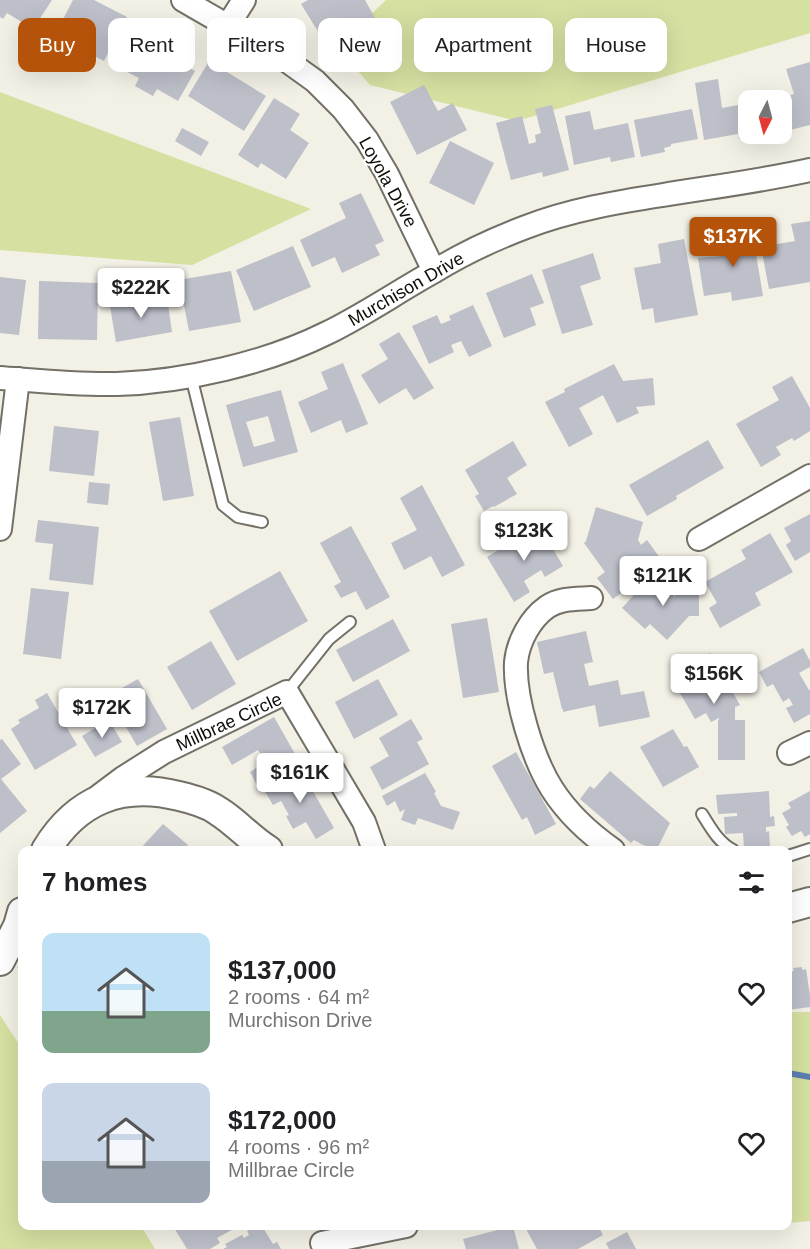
<!DOCTYPE html>
<meta charset="utf-8">
<style>
body{margin:0;font-family:Arial,sans-serif;background:#f6f6f6;color:#202124;height:100vh;display:flex;flex-direction:column;font-size:22px;white-space:nowrap}
*{box-sizing:border-box;margin:0}
p{font-size:20px;color:#757577}
.icon{flex:none;width:33px;height:33px;fill:none;stroke:currentColor;stroke-width:2;stroke-linecap:round;stroke-linejoin:round}
.map{position:relative;flex:1;overflow:hidden}
.sheet{position:absolute;left:18px;top:846px;width:774px;height:384px;display:flex;flex-direction:column;background:#fff;border-radius:12px;box-shadow:0 6px 24px #0002}
.sheet>*{flex:none}
.top-card{position:absolute;left:18px;top:18px;width:774px;height:54px;display:flex;gap:12px}
.needle{width:39px;rotate:186deg}
.controls{position:absolute;left:738px;top:90px;display:grid;gap:12px}
.controls a{display:grid;place-items:center;width:54px;height:54px;border-radius:12px;background:#fff;box-shadow:0 6px 24px #0002;font-size:30px}
.price{position:absolute;translate:-50% -51px;padding:0 14px;border-radius:6px;background:#fff;color:#222;font-size:20px;line-height:39px;filter:drop-shadow(0 2px 3px #0008)}
.price::after{content:'';position:absolute;left:50%;top:36px;width:18px;height:14px;margin-left:-9px;background:inherit;clip-path:polygon(0 0,100% 0,50% 100%)}
.price.on{background:#b45309;color:#fff}
ul{padding:0;list-style:none}
li{display:flex;align-items:center;gap:18px;height:150px;padding:0 24px}
li span{display:grid;place-items:center;flex:none;width:168px;height:120px;border-radius:12px;color:#555}
li>.icon{margin-inline-start:auto}
span .icon{width:72px;height:72px;fill:#fffc;stroke-width:1}
li b{font-size:26px}
h2{display:flex;justify-content:space-between;align-items:center;height:72px;padding:0 24px;font-size:26px}
.pill{padding:0 21px;border-radius:12px;background:#fff;box-shadow:0 6px 24px #0002;font-size:21px;line-height:54px}
.pill.on{background:#b45309;color:#fff}
.map>svg:first-child{display:block}
.green{fill:#d6e0a1}
.lines{fill:none;stroke-linecap:round;stroke-linejoin:round}
.stream{stroke:#5c7eb1;stroke-width:6}
.building{fill:#bdbfc9;fill-rule:evenodd}
.service-casing{stroke:#737067;stroke-width:14}
.minor-casing{stroke:#737067;stroke-width:26}
.tertiary-casing{stroke:#737067;stroke-width:32}
.service{stroke:#fff;stroke-width:10}
.minor{stroke:#fff;stroke-width:22}
.tertiary{stroke:#fff;stroke-width:28}
.labels{text-anchor:middle;stroke-width:4.5;stroke-linejoin:round;paint-order:stroke}
.street-label{font-size:18px;fill:#0e0d09;stroke:#fff}
</style>
<div class="map">
<svg width="810" height="1249" viewBox="0 0 810 1249">
<rect width="100%" height="100%" fill="#f3f0e5"/>
<g class="green">
<path d="M386,0h424v33l-293,88 -147,-36 -33,-38z"/>
<path d="M0,92l311,117 -119,56 -192,-15z"/>
<path d="M788,1012h22v209l-22,2z"/>
<path d="M0,1015l22,34v177h119l14,23h-155z"/>
</g>
<g class="lines">
<path class="stream" d="M788,1073l22,4"/>
</g>
<g class="building">
<path d="M0,0h52l-19,29 -26,-16 -4,6 -3,-2z"/>
<path d="M73,0h21l33,17 -23,44 -29,-15 5,-11 -20,-10z"/>
<path d="M308,0h57l10,18 -48,28 -26,-42z"/>
<path d="M144,23l18,11 -10,17 16,9 2,-3 25,14 -17,30 -21,-12 -4,7 -18,-10 4,-8 -20,-10z"/>
<path d="M209,61l57,35 -22,35 -56,-35z"/>
<path d="M810,62v63l-28,7v-32h-8l20,-6 -8,-25z"/>
<path d="M718,79l4,29 26,-5v31h16v1l-25,4 -1,-5 -34,6 -9,-57z"/>
<path d="M424,85l14,26 15,-8 14,27 -50,25 -27,-53z"/>
<path d="M274,98l26,16 -10,16 19,13 -23,36 -25,-16 -3,5 -20,-13z"/>
<path d="M552,105l17,65 -26,7 -1,-5 -31,8 -15,-57 26,-7 7,28 7,-2 -1,-7 6,-2 -6,-24z"/>
<path d="M692,109l6,30 -27,5v2l-7,2 1,4 -24,5 -7,-37z"/>
<path d="M590,111l4,19 34,-7 7,34 -24,5 -1,-5 -36,8 -9,-49z"/>
<path d="M182,128l27,14 -8,14 -26,-15z"/>
<path d="M450,141l44,22 -20,42 -45,-22z"/>
<path d="M361,193l23,48 -9,4 5,10 -38,18 -7,-16 -23,10 -12,-27 46,-22 -7,-15z"/>
<path d="M810,221v61l-41,7 -8,-42 34,-6 -4,-17z"/>
<path d="M752,230l11,66 -31,5 -1,-9 -27,4 -6,-38 24,-2 -3,-21z"/>
<path d="M684,239l14,76 -43,8 -2,-15 -11,2 -8,-42 27,-5 -3,-19z"/>
<path d="M293,246l18,41 -57,24 -18,-41z"/>
<path d="M593,253l8,26 -21,7 13,39 -31,9 -20,-64z"/>
<path d="M231,271l10,51 -52,9 -10,-51z"/>
<path d="M532,274l12,29 -14,5 6,17 -32,13 -18,-45z"/>
<path d="M0,277l26,3 -7,55 -19,-2z"/>
<path d="M39,281l59,2 -1,57 -59,-1z"/>
<path d="M167,297l5,35 -56,10 -6,-36z"/>
<path d="M473,305l19,41 -23,11 -8,-16 -10,4 3,7 -25,12 -17,-38 25,-11 4,9 10,-4 -2,-4z"/>
<path d="M399,332l35,56 -20,12 -8,-12 -27,16 -18,-29 27,-16 -9,-15z"/>
<path d="M343,363l25,61 -22,9 -5,-13 -30,13 -13,-31 30,-13 -7,-17z"/>
<path d="M614,364l9,17 30,-3 2,27 -19,2 3,6 -22,10 -14,-28 -24,13 14,26 -24,13 -24,-45 20,-10 -1,-3z"/>
<path d="M792,376l18,32v23l-16,10 -2,-3 -16,9 5,8 -20,12 -25,-43 43,-24 -7,-13z"/>
<path d="M281,390l17,62 -55,15 -17,-62zM268,416l7,25 -21,6 -8,-25z"/>
<path d="M180,417l14,79 -31,5 -14,-79z"/>
<path d="M54,426l45,5 -5,45 -45,-5z"/>
<path d="M708,440l16,28 -48,28 1,3 -30,17 -18,-31z"/>
<path d="M513,441l14,24 -20,13 10,16 -23,13 -1,-1 -9,5 -9,-15 4,-2 -14,-24z"/>
<path d="M89,482l21,2 -2,21 -21,-2z"/>
<path d="M422,485l43,80 -23,12 -11,-21 -27,14 -13,-27 26,-13 -17,-32z"/>
<path d="M596,507l47,15 -5,18 3,5 6,-5 16,22 -50,37 -16,-21 8,-6 -21,-29 2,-2z"/>
<path d="M810,514v38l-15,9 -9,-16 5,-4 -7,-13z"/>
<path d="M38,520l61,7 -6,58 -44,-5 4,-36 -18,-2z"/>
<path d="M539,525l24,41 -18,11 -4,-7 -17,11 6,11 -16,10 -27,-45z"/>
<path d="M351,526l39,71 -24,13 -10,-19 -15,7 -7,-12 7,-4 -21,-39z"/>
<path d="M770,533l23,39 -38,21 6,12 -41,23 -11,-20 8,-5 -12,-21 41,-23 -5,-9z"/>
<path d="M280,571l28,50 -71,40 -28,-50z"/>
<path d="M652,575l23,22 1,-8h23v27h-10l-22,24 -17,-16 -5,5 -23,-21z"/>
<path d="M31,588l38,4 -8,67 -38,-5z"/>
<path d="M487,618l12,74 -36,6 -12,-74z"/>
<path d="M393,619l17,32 -57,31 -17,-32z"/>
<path d="M586,631l7,31 -9,2 5,22 29,-6 3,15 23,-4 6,26 -51,10 -4,-22 -32,7v-3h-1l-9,-37 -9,2 -7,-32z"/>
<path d="M211,641l25,43 -44,26 -25,-43z"/>
<path d="M803,648l7,13v6l-11,6 10,17h1v24l-16,9 -8,-15 7,-3 -4,-7 -6,4 -10,-18 -6,3 -8,-15z"/>
<path d="M710,653l30,52 -5,2v13h10v40h-27v-40h1v-2l-8,4 -5,-9 -11,6 -25,-43 3,-2 1,2 25,-14 -1,-2z"/>
<path d="M138,679l29,50 -30,17 -29,-50z"/>
<path d="M378,679l20,36 -44,24 -19,-37z"/>
<path d="M47,693l30,52 -42,25 -24,-41 9,-6 -2,-3 21,-12 -4,-8z"/>
<path d="M274,717l25,44 -42,24 -7,-13 9,-6 -1,-1 7,-4 -7,-11 -26,15 -10,-18z"/>
<path d="M411,719l12,20 -6,3 12,22 -47,26 -12,-23 19,-11 -10,-18z"/>
<path d="M109,720l13,22 -27,15 -13,-21z"/>
<path d="M673,729l11,18 3,-1 12,21 -36,20 -23,-40z"/>
<path d="M2,739l19,25 -20,15 26,32 -27,22v-93z"/>
<path d="M516,752l40,72 -21,11 -8,-18 -5,3 -30,-54z"/>
<path d="M300,769l34,59 -18,11 -10,-17 -13,7 -7,-13 3,-1 -8,-14 -8,4 -9,-15z"/>
<path d="M610,771l60,52 -13,26 -14,-4 -9,-5 -3,3 -51,-44 10,-13 4,3z"/>
<path d="M425,773l11,19 -2,1 7,13 19,6 -7,18 -35,-12 -3,7 -14,-5 4,-11 -5,3 -5,-11 -8,5 -5,-10z"/>
<path d="M769,791l1,26 4,-1 1,10 -9,1v5l3,-1 1,16 -26,1 -1,-15 -18,1 -1,-17 13,-1v-3l-19,1 -2,-19z"/>
<path d="M810,791v43l-5,3 -4,-6 -9,5 -6,-9 3,-2 -7,-12 9,-5 -3,-5z"/>
<path d="M163,824l25,21 -5,5h-44z"/>
<path d="M802,967v3l4,-1 4,26v12l-22,3v-38l6,-1 -1,-3z"/>
<path d="M173,1226h66l-22,12 3,5 -10,6h-23z"/>
<path d="M258,1226h4l11,18 4,-2 4,7h-58l4,-2 -2,-3 17,-9 2,3 5,-3 -2,-4z"/>
<path d="M513,1226l6,23h-53l-3,-10z"/>
<path d="M532,1226h24l2,4 9,-4h31l5,9 -25,14h-41l-11,-20z"/>
<path d="M627,1232l9,17h-27l-3,-6z"/>
</g>
<g class="lines">
<g class="service-casing">
<g id="service">
<path d="M191,376l32,129 15,12 24,5"/>
<path d="M287,692l42,-53 21,-17"/>
<path d="M702,814c9,14 16,28 31,36"/>
<path d="M788,856l22,-7"/>
</g>
</g>
<g class="minor-casing">
<g id="minor">
<path d="M183,0l100,58 32,23 28,28 24,31 20,34 47,97"/>
<path d="M228,25l16,-25"/>
<path d="M0,378c39,3 78,7 117,6 67,-2 150,-21 210,-51 37,-18 70,-41 106,-61 29,-18 61,-33 93,-45 44,-17 91,-25 137,-32 49,-8 98,-14 147,-25"/>
<path d="M0,529l18,-150"/>
<path d="M699,539l111,-63"/>
<path d="M591,598c-15,1 -31,0 -44,9 -17,12 -29,35 -31,55 -2,36 17,97 36,127 16,25 38,45 61,61"/>
<path d="M789,753l21,-10"/>
<path d="M99,796l24,-18 41,-26 123,-60 77,130 10,28"/>
<path d="M322,1243l84,-17"/>
</g>
</g>
<g class="tertiary-casing">
<g id="tertiary">
<path d="M46,850c31,-51 76,-68 133,-54 13,3 28,7 39,15 18,11 32,28 50,39"/>
<path d="M788,908l22,-6"/>
<path d="M0,961l18,-35 4,-14"/>
</g>
</g>
<use href="#service" class="service"/>
<use href="#minor" class="minor"/>
<use href="#tertiary" class="tertiary"/>
</g>
<g class="labels">
<g class="street-label">
<text transform="translate(388 182) rotate(61)" y="6">Loyola Drive</text>
<text transform="translate(406 289) rotate(-30)" y="6">Murchison Drive</text>
<text transform="translate(229 722) rotate(-25)" y="6">Millbrae Circle</text>
</g>
</g>
</svg>
<div class="controls">
<a><svg class="needle" viewBox="-14 -14 28 28"><path d="M0-13l5 13h-10z" fill="#e53935"/><path d="M0 13l5-13h-10z" fill="#757577"/></svg></a>
</div>
<b class="price on" style="left:733px;top:268px">$137K</b>
<b class="price" style="left:141px;top:319px">$222K</b>
<b class="price" style="left:524px;top:562px">$123K</b>
<b class="price" style="left:663px;top:607px">$121K</b>
<b class="price" style="left:714px;top:705px">$156K</b>
<b class="price" style="left:102px;top:739px">$172K</b>
<b class="price" style="left:300px;top:804px">$161K</b>
<div class="top-card">
<a class="pill on">Buy</a>
<a class="pill">Rent</a>
<a class="pill">Filters</a>
<a class="pill">New</a>
<a class="pill">Apartment</a>
<a class="pill">House</a>
</div>
<section class="sheet">
<h2>7 homes<svg class="icon" aria-label="filters" viewBox="0 0 24 24"><path d="M4 7h16M4 17h16"/><circle cx="9" cy="7" r="2"/><circle cx="15" cy="17" r="2"/></svg></h2>
<ul>
<li><span style="background:linear-gradient(#bfe0f5 65%,#7fa58c 0)"><svg class="icon" aria-label="home" viewBox="0 0 24 24"><path d="M3 11l9-7 9 7M6 9v11h12V9"/></svg></span><div><b>$137,000</b><p>2 rooms · 64 m²</p><p>Murchison Drive</p></div><svg class="icon" aria-label="heart" viewBox="0 0 24 24"><path d="M12 20l-8-8c-3-5 5-10 8-4 3-6 11-1 8 4z"/></svg></li>
<li><span style="background:linear-gradient(#c9d6e8 65%,#9aa5b1 0)"><svg class="icon" aria-label="home" viewBox="0 0 24 24"><path d="M3 11l9-7 9 7M6 9v11h12V9"/></svg></span><div><b>$172,000</b><p>4 rooms · 96 m²</p><p>Millbrae Circle</p></div><svg class="icon" aria-label="heart" viewBox="0 0 24 24"><path d="M12 20l-8-8c-3-5 5-10 8-4 3-6 11-1 8 4z"/></svg></li>
</ul>
</section>
</div>
